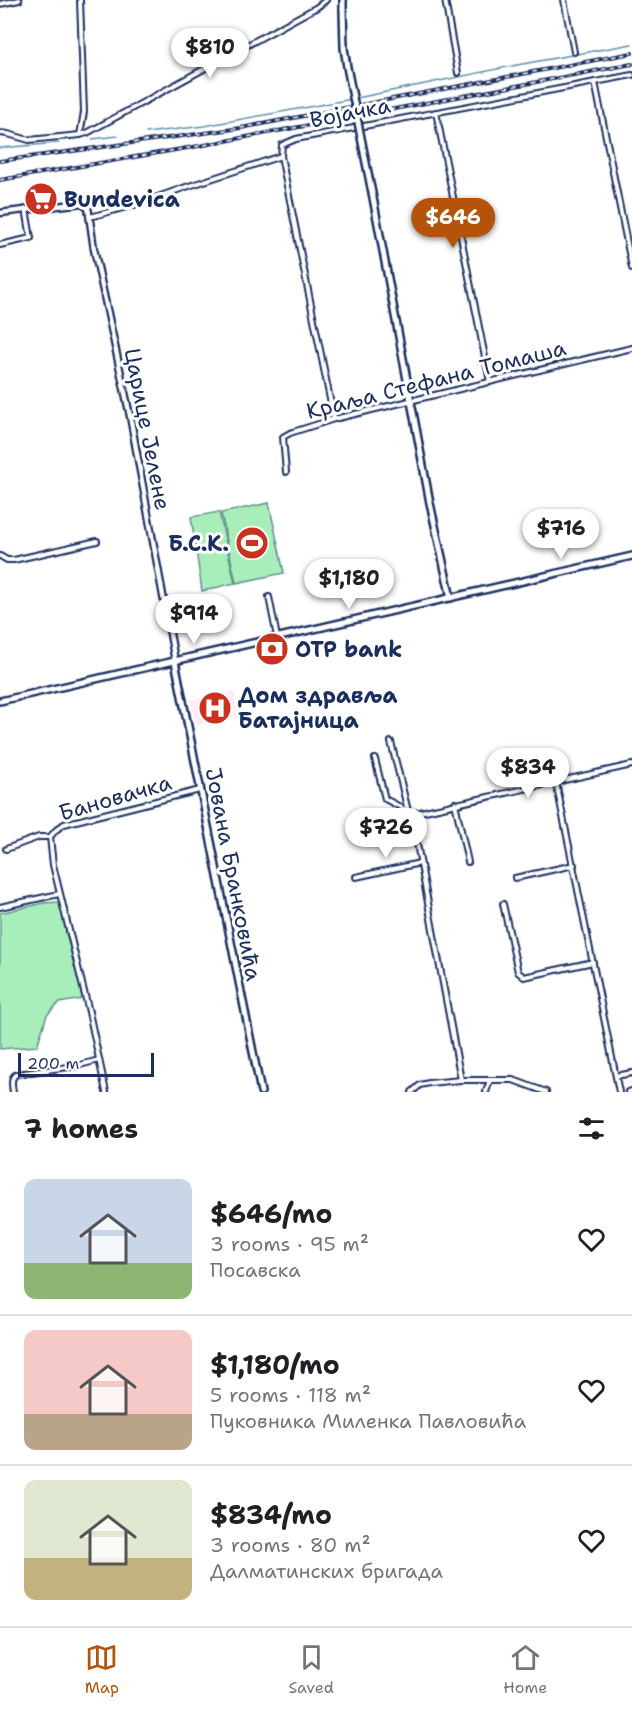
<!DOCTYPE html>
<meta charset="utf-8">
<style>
body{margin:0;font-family:"Shantell Sans",sans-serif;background:#f6f6f6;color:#202124;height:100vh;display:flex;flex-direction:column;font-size:22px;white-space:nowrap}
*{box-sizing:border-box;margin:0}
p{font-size:20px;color:#757577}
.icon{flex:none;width:33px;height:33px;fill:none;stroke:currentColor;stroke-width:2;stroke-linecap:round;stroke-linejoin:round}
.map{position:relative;height:1092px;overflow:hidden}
.sheet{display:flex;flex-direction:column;background:#fff;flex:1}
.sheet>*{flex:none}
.scale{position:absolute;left:18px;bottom:15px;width:136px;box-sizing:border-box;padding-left:6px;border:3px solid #1b2f5e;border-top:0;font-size:16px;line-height:21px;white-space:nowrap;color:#1b2f5e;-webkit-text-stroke:4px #fff;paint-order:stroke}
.price{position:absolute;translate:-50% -51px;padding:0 14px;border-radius:21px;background:#fff;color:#222;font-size:20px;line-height:39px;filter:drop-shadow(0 2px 3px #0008)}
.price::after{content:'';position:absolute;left:50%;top:36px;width:18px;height:14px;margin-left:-9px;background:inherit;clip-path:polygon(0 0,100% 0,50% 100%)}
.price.active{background:#b45309;color:#fff}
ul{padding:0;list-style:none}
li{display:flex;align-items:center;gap:18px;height:150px;padding:0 24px}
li+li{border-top:2px solid #e0e0e0}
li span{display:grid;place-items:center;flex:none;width:168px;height:120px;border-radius:12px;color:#555}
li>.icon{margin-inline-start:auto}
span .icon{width:72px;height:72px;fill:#fffc;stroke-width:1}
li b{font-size:26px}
h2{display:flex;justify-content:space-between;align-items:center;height:72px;padding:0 24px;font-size:26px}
.tab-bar{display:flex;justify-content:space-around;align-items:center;height:84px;border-top:2px solid #e0e0e0;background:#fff;font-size:16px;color:#757577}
.tab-bar a{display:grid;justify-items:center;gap:3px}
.tab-bar .active{color:#b45309}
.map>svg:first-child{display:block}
.built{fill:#fcedf6}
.green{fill:#a8eebb;stroke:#628e8c;stroke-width:1.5}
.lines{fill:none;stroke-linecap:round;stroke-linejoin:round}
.stream{stroke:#5890aa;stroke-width:1.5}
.minor-casing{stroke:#1b2f5e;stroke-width:8}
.tertiary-casing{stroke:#1b2f5e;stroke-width:9}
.secondary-casing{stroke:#1b2f5e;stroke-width:10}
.minor{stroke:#fff;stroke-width:4}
.tertiary{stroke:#fff;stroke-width:4.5}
.secondary{stroke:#fff;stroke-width:5}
.rail-casing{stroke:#1b2f5e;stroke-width:4}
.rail{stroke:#fff;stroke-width:1.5;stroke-dasharray:4.5;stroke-linecap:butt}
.secondary-bridge-casing{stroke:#1b2f5e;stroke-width:10;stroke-linecap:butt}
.secondary-bridge{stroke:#fff;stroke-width:5}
.labels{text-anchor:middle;stroke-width:6;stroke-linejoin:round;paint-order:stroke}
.street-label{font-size:22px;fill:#1b2f5e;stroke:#fff}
.poi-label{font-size:22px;font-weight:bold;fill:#1b2f5e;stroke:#fff;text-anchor:start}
</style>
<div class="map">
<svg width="632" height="1092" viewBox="0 0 632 1092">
<rect width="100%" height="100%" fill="#fff"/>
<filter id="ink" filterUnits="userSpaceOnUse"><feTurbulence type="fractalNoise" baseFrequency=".0167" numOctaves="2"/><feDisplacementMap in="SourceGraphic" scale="12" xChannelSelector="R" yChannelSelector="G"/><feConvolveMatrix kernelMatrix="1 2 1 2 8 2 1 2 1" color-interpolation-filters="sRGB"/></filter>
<g filter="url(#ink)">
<path class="built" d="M234,691l5,25 -43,9 -6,-25z"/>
<g class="green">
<path d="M269,503l15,70 -48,10 -15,-70z"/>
<path d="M219,512l16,71 -33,8 -11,-74z"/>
<path d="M59,902l24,97 -24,4 -12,12 -10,31 -37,3v-136l44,-10z"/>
</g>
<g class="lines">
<g class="stream">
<path d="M326,5l2,-3"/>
<path d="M313,13l9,-5"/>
<path d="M357,98l160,-33 115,-21"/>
<path d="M146,133l58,-7 148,-27"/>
<path d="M92,139l26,-3"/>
<path d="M0,148l59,-5"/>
</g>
<g class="minor-casing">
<g id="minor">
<path d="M80,0l4,112 -4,23"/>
<path d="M445,0l13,73"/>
<path d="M564,0l10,52"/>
<path d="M0,4l19,-4"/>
<path d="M595,82l37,186"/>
<path d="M436,112l54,270"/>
<path d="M0,133l8,1 21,6 51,-5 7,-2 230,-126 9,-7"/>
<path d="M90,217l48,-13 48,-17 95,-31"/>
<path d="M0,245l31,-7 -5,-29"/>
<path d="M334,419l-53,-263 1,-11 14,-6 336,-64"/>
<path d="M286,472l-3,-35 7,-4 44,-14 298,-71"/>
<path d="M0,556l7,4h7l83,-19"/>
<path d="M269,597l8,40"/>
<path d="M391,742l17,69 5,4"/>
<path d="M375,759l10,40 23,12"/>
<path d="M556,782l63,310"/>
<path d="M455,803l13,59"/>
<path d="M50,837l3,28 36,147 17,80"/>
<path d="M6,849l33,-12h11l6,-7 8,-6 136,-34"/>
<path d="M356,877l64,-14"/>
<path d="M515,878l59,-13"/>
<path d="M503,904l15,68 6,5 69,-15"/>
<path d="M0,907l59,-13"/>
<path d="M616,1076l16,-3"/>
<path d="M461,1080l-49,-263 4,-4 216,-48"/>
<path d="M13,1092c-1,-7 -3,-15 4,-18l59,-8 23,-6"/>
<path d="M412,1092l8,-7 9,-2 32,-3h52l33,12"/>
<path d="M486,1092l4,-12"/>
<path d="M628,1092l4,-1"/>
</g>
</g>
<g class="tertiary-casing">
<path id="tertiary" d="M0,213l82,-10 6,4 6,42 36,167 45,245"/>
</g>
<g class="secondary-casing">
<g id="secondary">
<path d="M343,9v-9"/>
<path d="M374,203l56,300 21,95"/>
<path d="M175,661l86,431"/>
<path d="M0,701l632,-145"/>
</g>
</g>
<use href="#minor" class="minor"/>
<use href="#tertiary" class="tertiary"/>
<use href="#secondary" class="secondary"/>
<g class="rail-casing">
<g id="rail">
<path d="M0,161l241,-33 391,-75"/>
<path d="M0,180l199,-34 433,-82"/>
</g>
</g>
<use href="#rail" class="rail"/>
<g class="secondary-bridge-casing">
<path id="secondary-bridge" d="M343,9l1,39 3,19 27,136"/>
</g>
<use href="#secondary-bridge" class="secondary-bridge"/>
</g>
</g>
<defs>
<g id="supermarket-disc" transform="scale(1.725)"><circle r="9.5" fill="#c8321e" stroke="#fff"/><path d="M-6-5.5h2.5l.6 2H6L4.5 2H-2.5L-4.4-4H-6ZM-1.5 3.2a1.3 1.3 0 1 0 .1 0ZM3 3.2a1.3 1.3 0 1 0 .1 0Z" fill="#fff"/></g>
<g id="stadium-disc" transform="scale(1.725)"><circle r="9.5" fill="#c8321e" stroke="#fff"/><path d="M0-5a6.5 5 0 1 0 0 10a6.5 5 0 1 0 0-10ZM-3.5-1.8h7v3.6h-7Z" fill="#fff"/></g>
<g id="bank-disc" transform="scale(1.725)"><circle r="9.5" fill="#c8321e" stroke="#fff"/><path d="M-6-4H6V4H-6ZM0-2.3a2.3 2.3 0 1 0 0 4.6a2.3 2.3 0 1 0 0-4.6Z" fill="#fff"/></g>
<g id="hospital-disc" transform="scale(1.725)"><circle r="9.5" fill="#c8321e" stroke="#fff"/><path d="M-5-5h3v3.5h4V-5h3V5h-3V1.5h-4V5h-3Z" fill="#fff"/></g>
</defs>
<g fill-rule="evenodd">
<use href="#supermarket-disc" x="41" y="199"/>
<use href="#stadium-disc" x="252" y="543"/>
<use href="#bank-disc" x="272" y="649"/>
<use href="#hospital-disc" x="215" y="708"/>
</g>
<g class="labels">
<g class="street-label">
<text transform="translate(350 112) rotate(-11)" y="8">Војачка</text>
<text transform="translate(436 379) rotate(-14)" y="8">Краља Стефана Томаша</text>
<text transform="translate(148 429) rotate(79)" y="8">Царице Јелене</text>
<text transform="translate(115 797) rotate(-16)" y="8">Бановачка</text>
<text transform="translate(234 874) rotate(79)" y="8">Јована Бранковића</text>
</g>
<g class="poi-label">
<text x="64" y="207">Bundevica</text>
<text x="229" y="551" text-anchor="end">Б.С.К.</text>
<text x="295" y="657">OTP bank</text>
<text x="238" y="703">Дом здравља<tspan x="238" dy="25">Батајница</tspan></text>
</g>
</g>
</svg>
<div class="scale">200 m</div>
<b class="price" style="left:210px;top:79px">$810</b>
<b class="price active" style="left:453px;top:249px">$646</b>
<b class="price" style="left:561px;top:560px">$716</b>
<b class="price" style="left:349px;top:610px">$1,180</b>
<b class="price" style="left:194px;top:645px">$914</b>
<b class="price" style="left:528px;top:799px">$834</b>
<b class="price" style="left:386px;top:859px">$726</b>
</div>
<section class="sheet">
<h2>7 homes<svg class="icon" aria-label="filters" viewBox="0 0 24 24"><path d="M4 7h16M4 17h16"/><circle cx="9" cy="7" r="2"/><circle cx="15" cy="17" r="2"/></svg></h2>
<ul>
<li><span style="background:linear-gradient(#c9d6e8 70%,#8fb573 0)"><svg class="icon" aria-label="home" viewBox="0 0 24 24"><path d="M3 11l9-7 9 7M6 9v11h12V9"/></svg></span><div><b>$646/mo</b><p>3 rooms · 95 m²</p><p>Посавска</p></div><svg class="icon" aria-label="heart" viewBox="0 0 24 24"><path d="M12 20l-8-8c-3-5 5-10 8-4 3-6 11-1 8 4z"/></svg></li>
<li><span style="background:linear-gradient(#f6c9c9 70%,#b9a48a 0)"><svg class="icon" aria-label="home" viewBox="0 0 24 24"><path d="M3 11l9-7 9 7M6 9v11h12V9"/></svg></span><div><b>$1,180/mo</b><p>5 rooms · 118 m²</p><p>Пуковника Миленка Павловића</p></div><svg class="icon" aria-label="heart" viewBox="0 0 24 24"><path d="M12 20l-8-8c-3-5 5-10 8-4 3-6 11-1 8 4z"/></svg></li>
<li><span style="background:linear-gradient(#dfe7d0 65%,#c2b280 0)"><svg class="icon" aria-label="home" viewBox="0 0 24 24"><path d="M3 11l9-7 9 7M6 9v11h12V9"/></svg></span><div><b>$834/mo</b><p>3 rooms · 80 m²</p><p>Далматинских бригада</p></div><svg class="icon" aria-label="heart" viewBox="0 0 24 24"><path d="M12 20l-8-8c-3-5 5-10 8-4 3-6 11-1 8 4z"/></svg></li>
</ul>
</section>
<nav class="tab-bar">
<a class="active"><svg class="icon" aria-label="map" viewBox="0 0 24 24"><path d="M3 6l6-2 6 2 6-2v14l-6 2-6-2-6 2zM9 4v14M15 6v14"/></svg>Map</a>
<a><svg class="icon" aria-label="saved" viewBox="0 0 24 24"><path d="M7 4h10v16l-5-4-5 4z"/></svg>Saved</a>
<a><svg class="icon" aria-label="home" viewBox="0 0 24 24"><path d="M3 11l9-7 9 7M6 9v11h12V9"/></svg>Home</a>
</nav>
